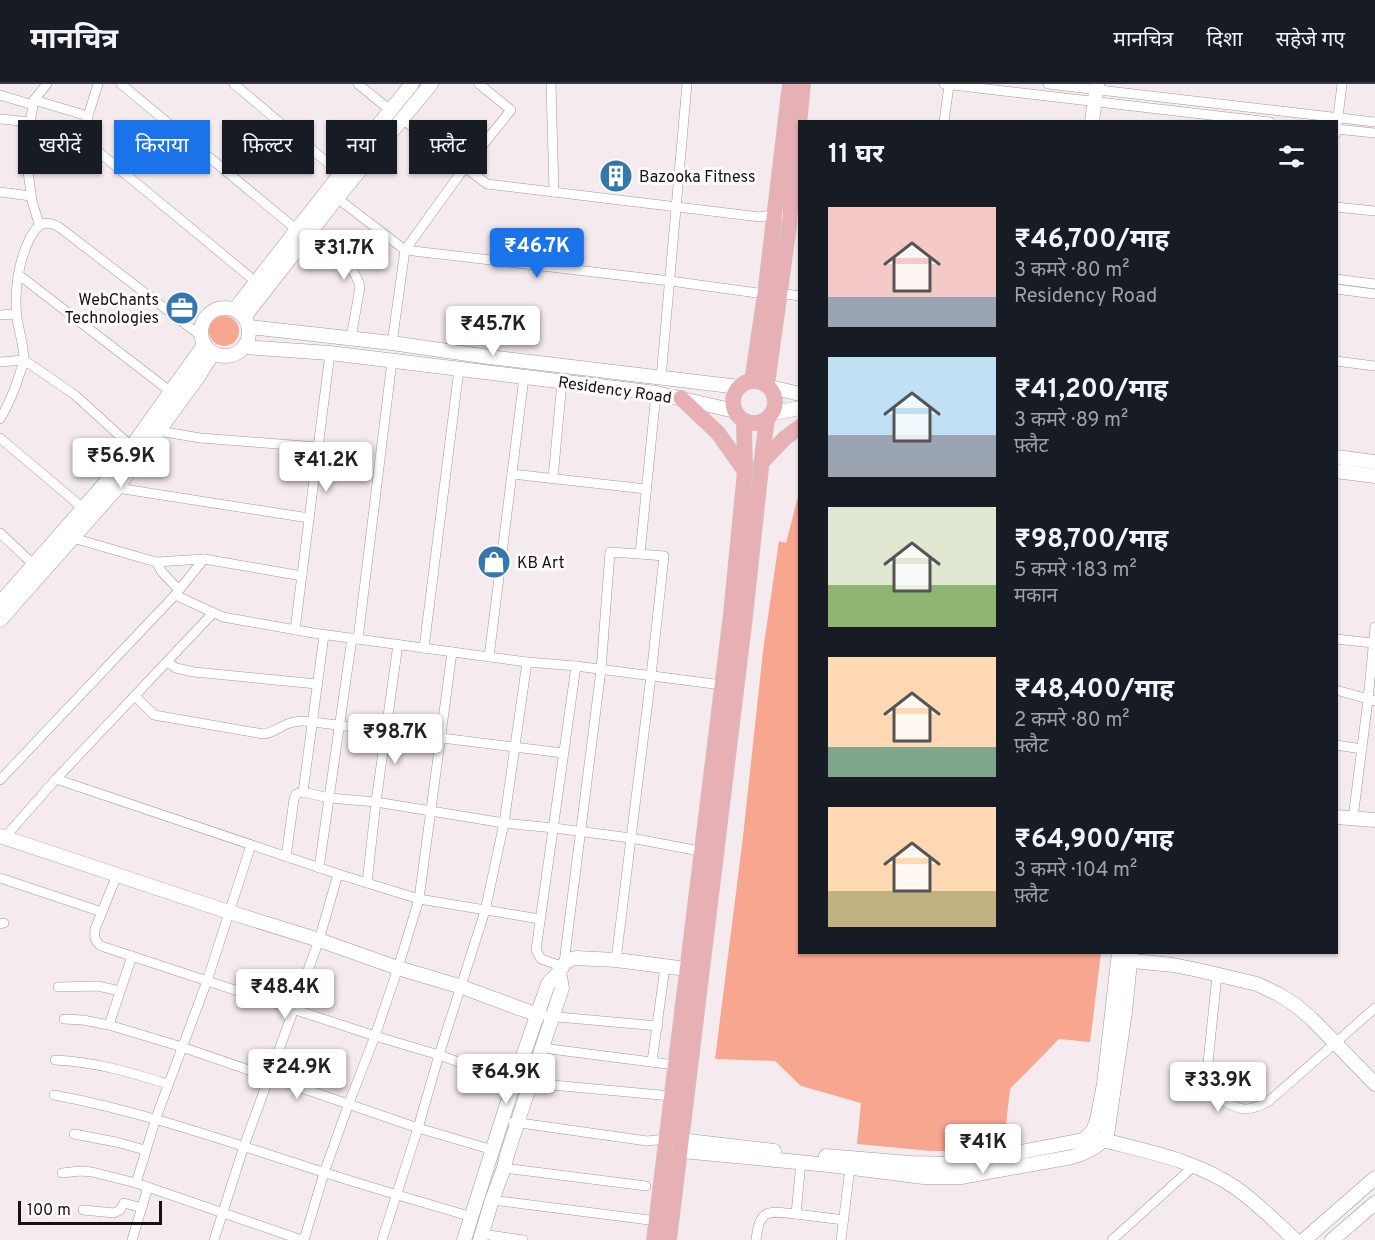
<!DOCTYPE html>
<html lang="hi">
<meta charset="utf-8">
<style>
body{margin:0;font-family:Overpass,"Noto Sans Devanagari",sans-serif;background:#242831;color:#f1f3f6;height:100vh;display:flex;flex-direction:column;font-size:22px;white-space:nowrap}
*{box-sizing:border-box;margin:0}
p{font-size:20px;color:#9ea1a6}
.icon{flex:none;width:33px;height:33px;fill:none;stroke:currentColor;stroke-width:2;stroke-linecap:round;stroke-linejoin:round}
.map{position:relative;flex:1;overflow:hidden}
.drawer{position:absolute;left:798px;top:36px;width:540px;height:834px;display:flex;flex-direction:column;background:#171b24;border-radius:0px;box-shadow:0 2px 4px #0004}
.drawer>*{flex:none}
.guide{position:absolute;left:18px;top:36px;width:570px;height:54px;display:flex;gap:12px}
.scale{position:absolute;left:18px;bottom:15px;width:144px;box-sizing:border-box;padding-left:6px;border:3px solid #161214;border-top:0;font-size:16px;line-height:21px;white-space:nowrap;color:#161214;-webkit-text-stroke:4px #fefafb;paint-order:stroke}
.price{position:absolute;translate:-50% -51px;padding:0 14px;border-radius:6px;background:#fff;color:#222;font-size:20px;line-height:39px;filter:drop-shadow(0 2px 3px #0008)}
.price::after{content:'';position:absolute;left:50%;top:36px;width:18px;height:14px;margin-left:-9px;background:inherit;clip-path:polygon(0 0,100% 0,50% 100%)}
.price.current{background:#1a73e8;color:#fff}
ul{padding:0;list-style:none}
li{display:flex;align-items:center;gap:18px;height:150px;padding:0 30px}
li span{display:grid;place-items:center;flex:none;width:168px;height:120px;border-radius:0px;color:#555}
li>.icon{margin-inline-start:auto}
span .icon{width:72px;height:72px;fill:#fffc;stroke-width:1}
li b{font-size:26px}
h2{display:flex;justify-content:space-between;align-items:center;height:72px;padding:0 30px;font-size:26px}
.chip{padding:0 21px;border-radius:0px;background:#171b24;box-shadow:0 2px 4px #0004;font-size:21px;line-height:54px}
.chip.current{background:#1a73e8;color:#fff}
header{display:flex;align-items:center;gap:36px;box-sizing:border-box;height:84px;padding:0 30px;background:#171b24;border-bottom:2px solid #363941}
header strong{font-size:28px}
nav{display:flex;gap:33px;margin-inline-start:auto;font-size:21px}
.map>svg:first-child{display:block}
.green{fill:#f7a68f}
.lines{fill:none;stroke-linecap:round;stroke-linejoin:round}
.street-casing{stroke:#a2999c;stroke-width:10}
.secondary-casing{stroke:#a2999c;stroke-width:15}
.primary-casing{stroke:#cccbcb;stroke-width:16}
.street{stroke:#fff;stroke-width:9}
.secondary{stroke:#fff;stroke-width:14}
.primary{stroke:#e7b0b4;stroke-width:15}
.labels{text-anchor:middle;stroke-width:6;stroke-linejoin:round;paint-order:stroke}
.poi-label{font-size:16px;fill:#161214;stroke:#fefafb;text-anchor:start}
.street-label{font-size:16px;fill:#161214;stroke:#fefafb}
</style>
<header>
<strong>मानचित्र</strong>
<nav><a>मानचित्र</a><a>दिशा</a><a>सहेजे गए</a></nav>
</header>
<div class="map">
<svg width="1375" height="1156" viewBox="0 0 1375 1156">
<rect width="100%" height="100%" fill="#f5ebee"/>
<g class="green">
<circle cx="224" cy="247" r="15"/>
<path d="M799,409l1,459 301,1 -11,89 -31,-3 -49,50 -6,54 -38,8h-35l-74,-7 4,-41 -60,-17 -26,-25 -60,-2 28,-222 20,-186 16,-110 7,2z"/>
</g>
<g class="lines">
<g class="street-casing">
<g id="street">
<path d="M98,0l-10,32 -5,23 173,143"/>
<path d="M121,0l176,146"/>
<path d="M234,0l106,89"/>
<path d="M358,0l32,26"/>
<path d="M551,0l3,108"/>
<path d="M944,0l326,38"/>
<path d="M1048,0l327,38"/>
<path d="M0,11l33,10"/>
<path d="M34,16l54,16"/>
<path d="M0,35l30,3"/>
<path d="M402,35l85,65 273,33 15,-3 25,2"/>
<path d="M944,38l5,-37"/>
<path d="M49,42l34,13"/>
<path d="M1336,45l39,4"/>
<path d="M1336,49l6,-49"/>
<path d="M0,108l31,4"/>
<path d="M337,114l68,52 265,31 95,13"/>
<path d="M1336,123l39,4"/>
<path d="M39,140l-7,-23 -7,-51 9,-50 13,-16"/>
<path d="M308,151c20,15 46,26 52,52l-9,51"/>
<path d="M19,191l152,117"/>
<path d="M1336,195l39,5"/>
<path d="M1336,205l39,5"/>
<path d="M779,209l21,3"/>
<path d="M0,231l17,-1"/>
<path d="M392,259l13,-93 60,-83 46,-57 -32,-26"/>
<path d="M1336,277l39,5"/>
<path d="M0,278l24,-2 51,35 57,52"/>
<path d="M661,294l26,-294"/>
<path d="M0,335c9,-15 15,-30 20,-46 1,-4 4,-9 4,-14 0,-12 -5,-28 -7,-41 -3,-26 1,-56 13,-80 8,-14 13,-19 29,-11l142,109"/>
<path d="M159,347l41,7 118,9"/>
<path d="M0,354l84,71"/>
<path d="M512,390l134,15"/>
<path d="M553,394l9,-96"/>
<path d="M117,404l192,30"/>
<path d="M0,449l34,32"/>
<path d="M73,454l83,24 6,10 17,18"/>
<path d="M156,478l48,-3 98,17"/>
<path d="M175,511l48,22 90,16 214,29 49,4 146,19"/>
<path d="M295,546l35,-277"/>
<path d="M358,555l34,-278"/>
<path d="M1336,555l37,4"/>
<path d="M424,564l35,-279"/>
<path d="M489,573l35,-280"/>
<path d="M167,578l9,6 18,4 123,12"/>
<path d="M1336,606l39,11"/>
<path d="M135,612l19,19 109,19c10,-1 15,-6 24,-10 9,-4 17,-3 26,-2l250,31"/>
<path d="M1336,661l26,4"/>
<path d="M56,695l157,-166"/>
<path d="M0,696l175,-185 29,-36"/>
<path d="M303,708l21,-157"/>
<path d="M1353,734l15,-118 7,-73"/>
<path d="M5,753l51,-58 282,95 81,25 121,20"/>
<path d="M286,773l8,-58 2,-5 7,-2 26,6 47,4 128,21 50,5 77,10 74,14"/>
<path d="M319,784l33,-230"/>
<path d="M117,791l-22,54c-1,9 0,12 6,17l274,90 64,19 75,27"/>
<path d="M0,794l102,34"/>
<path d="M367,799l9,-81 22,-158"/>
<path d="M0,840l4,-1"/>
<path d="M616,876l35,-284 13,-120 -24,-2"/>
<path d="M564,879l37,-293 9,-118 30,2 16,-161"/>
<path d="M561,882l-20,-7 -5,-9 40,-284"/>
<path d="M1217,891l-11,107c1,5 1,5 4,9 5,7 27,18 35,18 9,0 17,-4 24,-8l106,-93"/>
<path d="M58,903l40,-1 22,5"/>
<path d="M547,932l111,10"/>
<path d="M64,935l19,1 26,5 73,22 236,81 75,22"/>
<path d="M109,941l23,-69"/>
<path d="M542,964l133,17"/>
<path d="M55,976c41,2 74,12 113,24"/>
<path d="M652,978l13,-95"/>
<path d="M530,999l141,13"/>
<path d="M54,1011c92,17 180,49 269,77 49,16 99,30 149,45"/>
<path d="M513,1038l134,19 19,-2"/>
<path d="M74,1050l42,8 29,8"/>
<path d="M801,1078l-5,52 48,6"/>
<path d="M504,1084l142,18"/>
<path d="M62,1089l18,-2 12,1 44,11 166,57"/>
<path d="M136,1099l20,-65 51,-137 44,-136"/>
<path d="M492,1116l165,21"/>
<path d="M83,1126l31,3 6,-3 4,-7 18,5"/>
<path d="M482,1150l41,6"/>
<path d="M132,1156l16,-53"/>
<path d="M214,1156l30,-94 75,-206 19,-66"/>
<path d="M304,1156l20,-67 25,-70 26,-67 23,-68 21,-69 33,-247"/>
<path d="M382,1156l36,-112 21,-73 46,-144 19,-88 23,-161"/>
<path d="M756,1156c4,-32 11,-29 40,-26"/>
<path d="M841,1156l9,-72"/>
<path d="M1112,1156l82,-74"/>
</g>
</g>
<g class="secondary-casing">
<g id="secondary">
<path d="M1092,38l5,-38"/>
<circle cx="225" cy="248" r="24"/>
<path d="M235,225l145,-186 32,-39"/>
<path d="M245,232l92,-118 94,-114"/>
<path d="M249,243l143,16 97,14 250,30"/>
<path d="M244,263l86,6 326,40 79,18"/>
<path d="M770,303l30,7"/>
<path d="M773,329l27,-5"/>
<path d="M1336,373l39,5"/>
<path d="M1336,387l39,5"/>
<path d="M0,519l107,-122 97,-136"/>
<path d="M0,536l117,-132 81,-111 15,-24"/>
<path d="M1336,733l39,3"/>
<path d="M0,752l229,76 90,28 79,28 64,19 76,28"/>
<path d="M1123,876l50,5 25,5 59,14 21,10 16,10 18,15 63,65"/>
<path d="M1096,1054c47,13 98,21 140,50 21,15 40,34 59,52"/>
<path d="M671,1055l103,12"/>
<path d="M671,1066l158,15 95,12h37l111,-20c13,-4 28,-10 35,-22l18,-123 6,-60"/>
<path d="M826,1072l84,7 49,1 124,-24 10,-9 4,-11 7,-36 15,-132"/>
<path d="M464,1156l50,-158 34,-98c3,-4 7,-7 10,-11 7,-9 5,-12 18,-15l40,2 71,9"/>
<path d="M480,1156l12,-40 12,-32 3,-13 22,-68 33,-99 -3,-16"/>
<path d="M1304,1156l71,-62"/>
<path d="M1332,1156l43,-37"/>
</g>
</g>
<g class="primary-casing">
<g id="primary">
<circle cx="754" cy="318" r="21"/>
<path d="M752,297l13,-87 25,-210"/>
<path d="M767,301l22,-159 14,-142"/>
<path d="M681,314l37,35 27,38"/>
<path d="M761,379l24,-25 15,-11"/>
<path d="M654,1156l77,-626 14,-143 -1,-50"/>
<path d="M669,1156l76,-623 18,-168 4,-30"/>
</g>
</g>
<use href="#street" class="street"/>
<use href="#secondary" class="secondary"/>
<use href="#primary" class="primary"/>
</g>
<defs>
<g id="building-disc" transform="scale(1.725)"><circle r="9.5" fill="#3477ad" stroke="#fefafb"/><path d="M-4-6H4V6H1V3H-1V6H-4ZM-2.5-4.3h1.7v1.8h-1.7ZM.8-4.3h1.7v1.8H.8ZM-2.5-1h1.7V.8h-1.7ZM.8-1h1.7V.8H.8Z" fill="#fff"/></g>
<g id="office-disc" transform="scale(1.725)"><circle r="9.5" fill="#3477ad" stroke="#fefafb"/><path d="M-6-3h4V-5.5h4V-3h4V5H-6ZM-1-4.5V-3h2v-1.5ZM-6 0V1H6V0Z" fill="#fff"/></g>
<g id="shop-disc" transform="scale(1.725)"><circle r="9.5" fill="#3477ad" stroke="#fefafb"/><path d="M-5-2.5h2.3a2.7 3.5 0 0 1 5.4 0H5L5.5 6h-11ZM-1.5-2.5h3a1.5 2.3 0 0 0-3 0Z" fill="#fff"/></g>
</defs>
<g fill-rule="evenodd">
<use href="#building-disc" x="616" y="92"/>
<use href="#office-disc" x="182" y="224"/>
<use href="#shop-disc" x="494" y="478"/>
</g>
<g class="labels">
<g class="poi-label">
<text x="639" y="98">Bazooka Fitness</text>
<text x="159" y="221" text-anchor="end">WebChants<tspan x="159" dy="18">Technologies</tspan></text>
<text x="517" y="484">KB Art</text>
</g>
<g class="street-label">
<text transform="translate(615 305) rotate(8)" y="6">Residency Road</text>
</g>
</g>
</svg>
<div class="scale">100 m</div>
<b class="price current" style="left:537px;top:195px">₹46.7K</b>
<b class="price" style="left:344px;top:197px">₹31.7K</b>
<b class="price" style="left:493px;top:273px">₹45.7K</b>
<b class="price" style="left:121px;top:405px">₹56.9K</b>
<b class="price" style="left:326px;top:409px">₹41.2K</b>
<b class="price" style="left:395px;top:681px">₹98.7K</b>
<b class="price" style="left:285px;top:936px">₹48.4K</b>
<b class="price" style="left:297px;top:1016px">₹24.9K</b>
<b class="price" style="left:506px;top:1021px">₹64.9K</b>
<b class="price" style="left:1218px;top:1029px">₹33.9K</b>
<b class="price" style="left:983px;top:1091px">₹41K</b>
<div class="guide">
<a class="chip">खरीदें</a>
<a class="chip current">किराया</a>
<a class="chip">फ़िल्टर</a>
<a class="chip">नया</a>
<a class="chip">फ़्लैट</a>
</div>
<section class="drawer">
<h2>11 घर<svg class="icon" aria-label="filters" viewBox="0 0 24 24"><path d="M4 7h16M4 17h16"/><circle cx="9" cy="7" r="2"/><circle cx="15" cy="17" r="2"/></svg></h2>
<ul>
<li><span style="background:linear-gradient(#f6c9c9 75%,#9aa5b1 0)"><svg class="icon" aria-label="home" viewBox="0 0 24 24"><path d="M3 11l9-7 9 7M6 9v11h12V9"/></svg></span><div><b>₹46,700/माह</b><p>3 कमरे · 80 m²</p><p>Residency Road</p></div></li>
<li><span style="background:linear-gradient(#bfe0f5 65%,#9aa5b1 0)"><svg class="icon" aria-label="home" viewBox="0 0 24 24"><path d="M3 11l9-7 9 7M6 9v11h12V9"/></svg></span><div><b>₹41,200/माह</b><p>3 कमरे · 89 m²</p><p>फ़्लैट</p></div></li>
<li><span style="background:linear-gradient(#dfe7d0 65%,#8fb573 0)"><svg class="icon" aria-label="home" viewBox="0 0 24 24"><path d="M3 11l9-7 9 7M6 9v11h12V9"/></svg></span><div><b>₹98,700/माह</b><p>5 कमरे · 183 m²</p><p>मकान</p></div></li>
<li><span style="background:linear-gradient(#ffd9b3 75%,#7fa58c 0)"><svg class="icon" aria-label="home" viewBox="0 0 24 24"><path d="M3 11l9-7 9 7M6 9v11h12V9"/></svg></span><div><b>₹48,400/माह</b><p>2 कमरे · 80 m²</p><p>फ़्लैट</p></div></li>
<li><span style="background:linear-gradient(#ffd9b3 70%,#c2b280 0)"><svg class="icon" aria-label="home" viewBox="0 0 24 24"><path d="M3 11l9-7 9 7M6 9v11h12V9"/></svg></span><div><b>₹64,900/माह</b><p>3 कमरे · 104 m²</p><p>फ़्लैट</p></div></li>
</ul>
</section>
</div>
